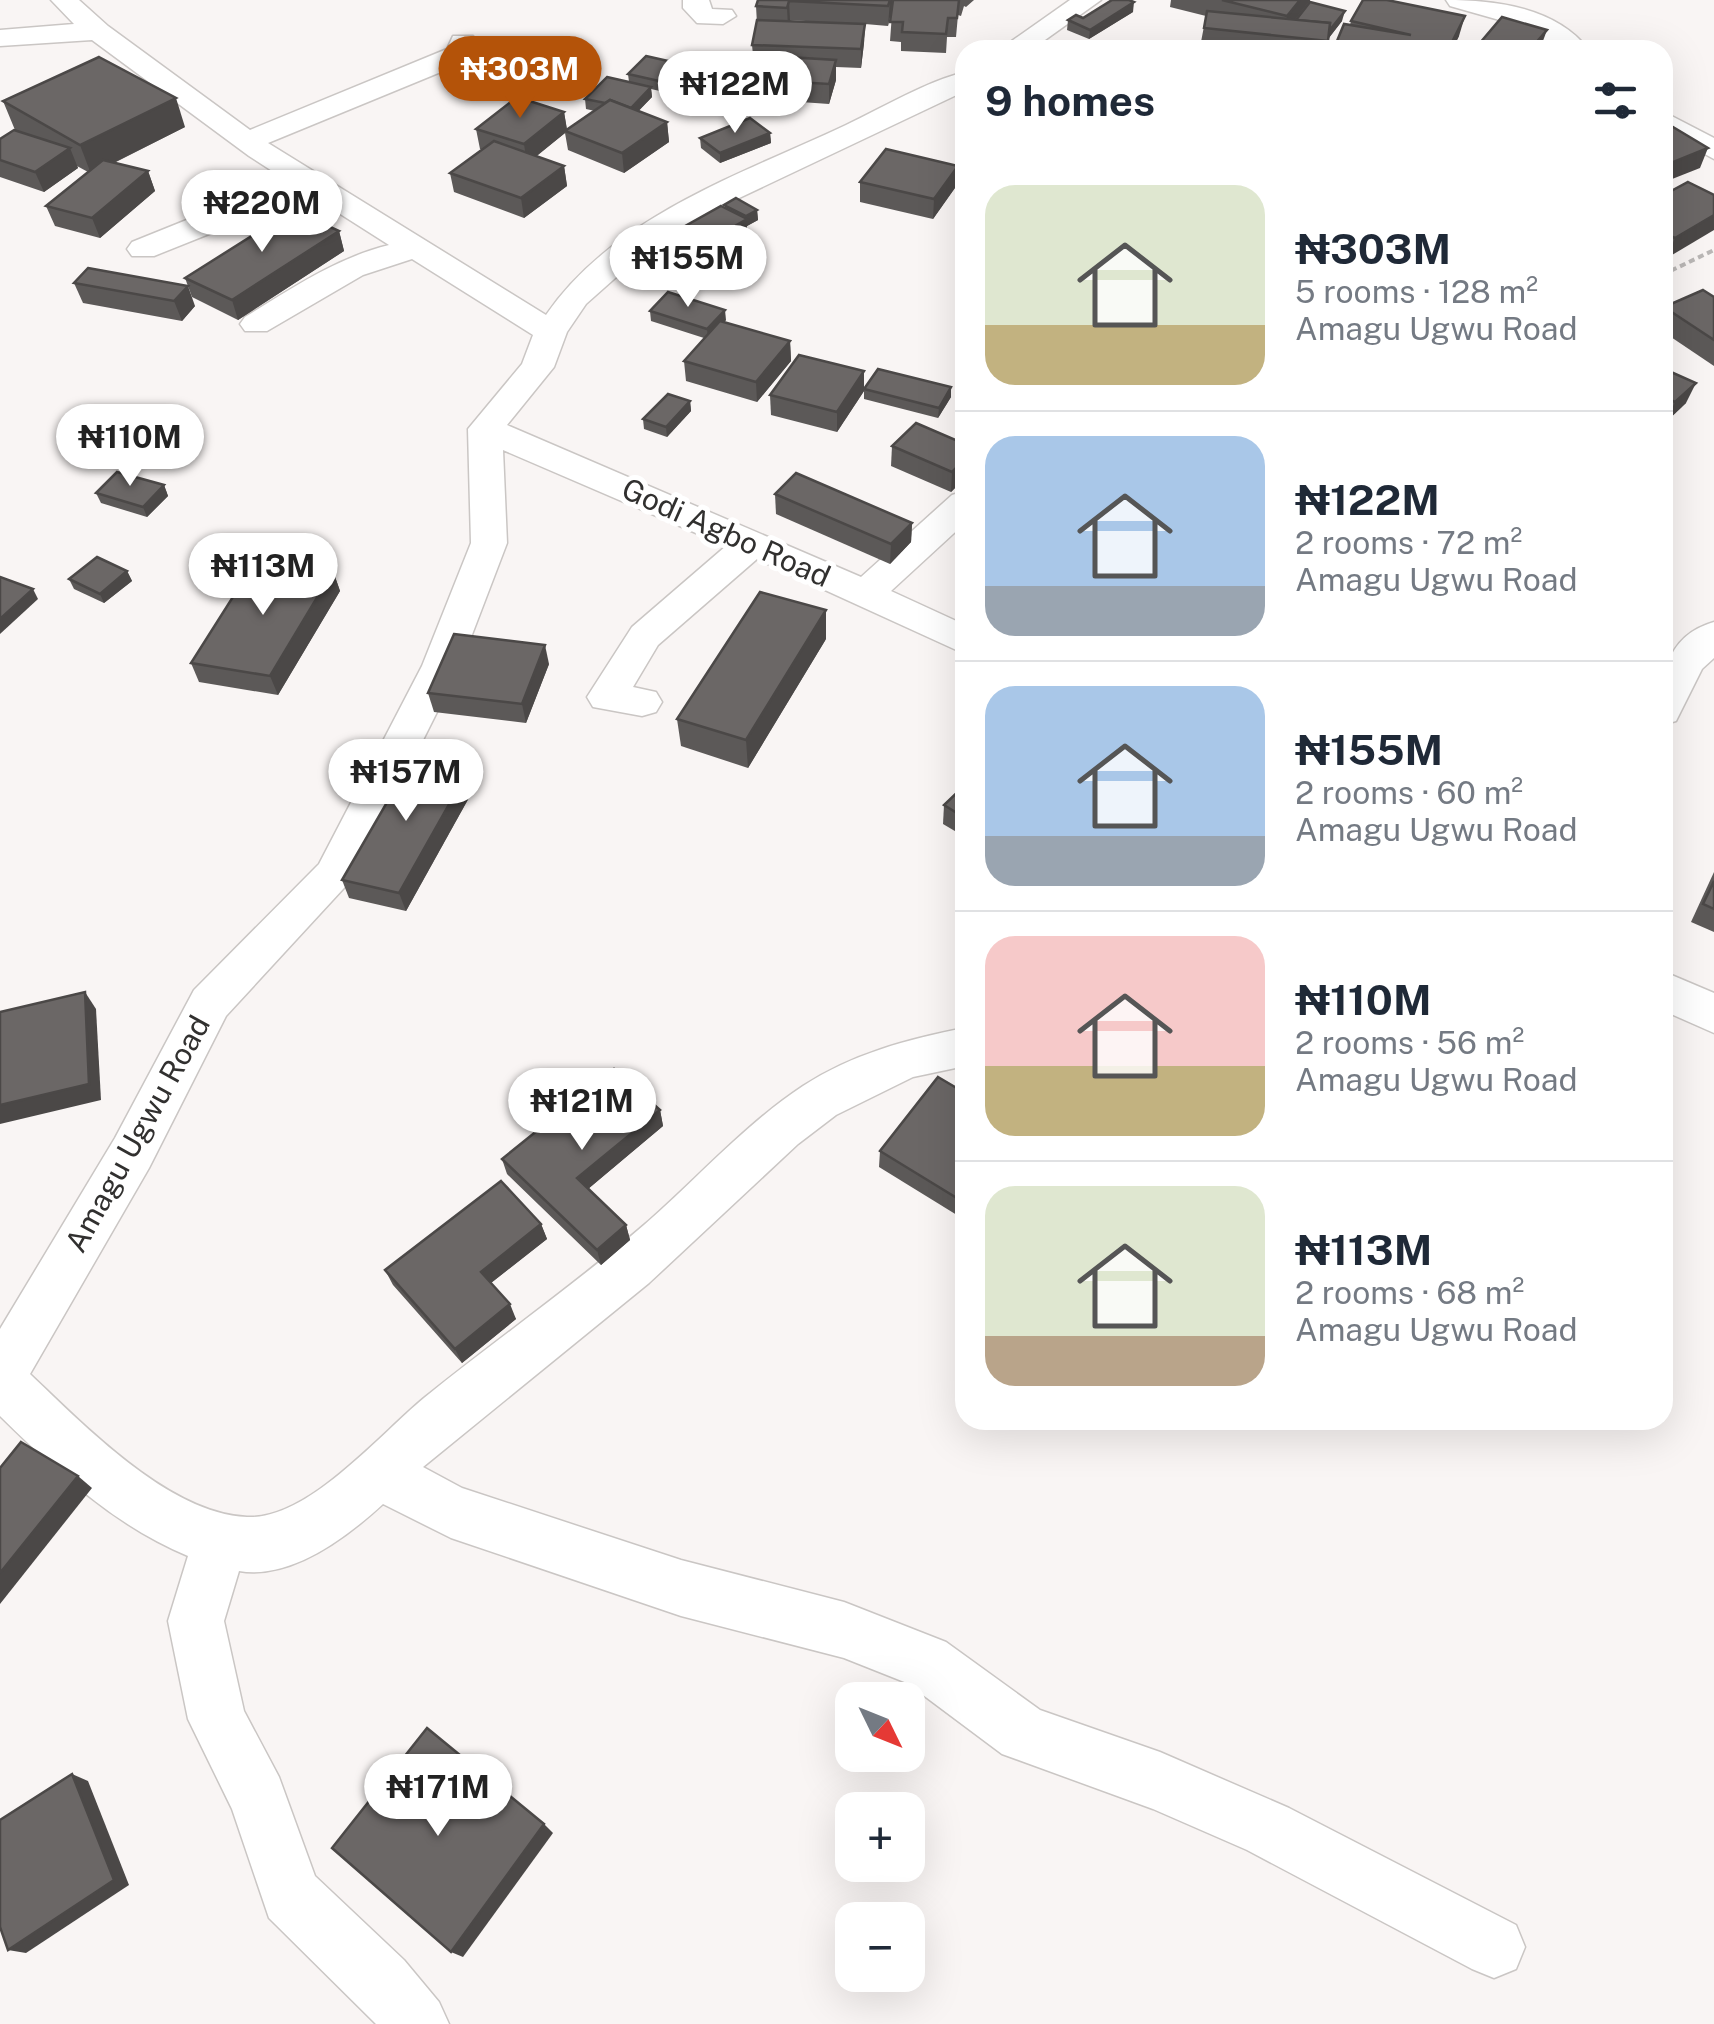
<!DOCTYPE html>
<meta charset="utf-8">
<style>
body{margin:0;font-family:"Public Sans",sans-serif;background:#f6f6f7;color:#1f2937;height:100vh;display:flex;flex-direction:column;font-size:38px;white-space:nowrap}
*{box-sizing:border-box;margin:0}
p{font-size:32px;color:#747a83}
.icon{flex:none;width:55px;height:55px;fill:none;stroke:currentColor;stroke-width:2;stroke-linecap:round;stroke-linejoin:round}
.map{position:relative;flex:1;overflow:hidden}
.sheet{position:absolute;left:955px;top:40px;width:718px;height:1390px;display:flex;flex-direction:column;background:#fff;border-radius:30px;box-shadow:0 10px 40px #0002}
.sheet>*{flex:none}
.needle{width:65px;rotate:133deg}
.controls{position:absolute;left:835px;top:1682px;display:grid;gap:20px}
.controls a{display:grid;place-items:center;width:90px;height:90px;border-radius:20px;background:#fff;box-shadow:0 10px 40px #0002;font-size:50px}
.price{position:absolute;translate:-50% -85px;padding:0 22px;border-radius:35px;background:#fff;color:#222;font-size:32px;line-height:65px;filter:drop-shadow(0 2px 5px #0008)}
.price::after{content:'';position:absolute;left:50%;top:60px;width:30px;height:22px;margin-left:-15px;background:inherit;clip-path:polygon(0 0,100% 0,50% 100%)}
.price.current{background:#b45309;color:#fff}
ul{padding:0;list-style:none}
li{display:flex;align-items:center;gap:30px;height:250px;padding:0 30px}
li+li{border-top:2px solid #e0e1e3}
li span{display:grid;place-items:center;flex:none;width:280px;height:200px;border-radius:30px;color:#555}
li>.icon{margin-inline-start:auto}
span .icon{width:120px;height:120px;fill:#fffc;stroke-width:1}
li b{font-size:42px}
h2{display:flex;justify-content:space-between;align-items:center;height:120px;padding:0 30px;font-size:42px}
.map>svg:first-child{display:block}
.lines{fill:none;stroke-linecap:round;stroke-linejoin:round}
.minor-casing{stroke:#cac6c4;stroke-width:3}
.path{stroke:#bab7b6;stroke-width:4;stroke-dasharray:6 4;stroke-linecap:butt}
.minor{fill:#fff;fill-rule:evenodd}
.wall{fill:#5c5958;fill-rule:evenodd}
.shaded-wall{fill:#4b4847}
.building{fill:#6b6766;stroke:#4b4847;stroke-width:2.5}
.labels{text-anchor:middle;stroke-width:10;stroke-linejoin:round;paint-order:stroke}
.street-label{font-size:30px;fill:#31302f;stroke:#fff}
</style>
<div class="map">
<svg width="1714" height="2024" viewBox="0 0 1714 2024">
<rect width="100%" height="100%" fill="#f9f5f4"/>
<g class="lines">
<g class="minor-casing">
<g id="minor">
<path d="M51,0h28l29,26 142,104 197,-81 6,-13h20l4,6 -7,18 -202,83 278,172c68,-99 196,-141 300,-190 38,-18 79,-43 119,-53v19l-249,118 -67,39 -63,56 -19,28 -13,35 -47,58 354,152 91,-82 13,-4v32l-74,68 74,34v29l-208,-95 -99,86 -25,42 23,5 6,10 -6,10 -14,4 -49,-9 -6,-10 45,-70 94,-81 -223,-96 4,93 -47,123 -105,210 -129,140 -77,152 -119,206c54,51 139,140 217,143 61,3 132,-82 177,-119 73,-59 149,-112 220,-173 53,-46 100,-100 159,-139 49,-32 105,-47 162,-58v38l-52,11 -77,38 -38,29 -149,139 -226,184 39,21 219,72 163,42 102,40 94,68 120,42 129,56 227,117 9,22 -9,22 -22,9 -22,-9 -225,-119 -94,-41 -151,-55 -95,-71 -63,-25 -163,-42 -230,-78 -68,-34c-36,33 -92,76 -144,67l-15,50 20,90 35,66 36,99 89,84 35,42 10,22h-73l-107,-106 -37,-109 -44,-90 -20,-98 20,-65c-73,-30 -132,-85 -188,-140v-87l115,-191 79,-148 125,-126 103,-198 49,-123 -3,-114 54,-65 11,-29 -121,-76 -49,16 -96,56h-22l-5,-7 5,-7c46,-28 91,-59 144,-72l-66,-42 -79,17 -90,36h-22l-5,-7 5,-7 67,-27 101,-26 -51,-33 -157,-116 -92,6v-16l74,-6z"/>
<path d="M683,0h26l3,9 20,1 4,6 -13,8 -26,-1 -14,-15z"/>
<path d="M1070,0h31l-70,50h-32z"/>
<path d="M1446,0c49,0 110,7 143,50h-32l-33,-23 -74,-21z"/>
<path d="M1662,111l52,27v21l-52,-28z"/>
<path d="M1714,622v36l-12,11 -26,52 -14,4c0,-44 0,-88 52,-103z"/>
<path d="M1662,971l52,22v40l-52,-23z"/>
</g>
</g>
<path class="path" d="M1662,275l52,-25"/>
<use href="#minor" class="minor"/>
</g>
<g class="wall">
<path d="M758,0h135l-5,26 -23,-2 -1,19 -3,25 -25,-1v13l-7,24 -115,-8 -2,-19 41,-22 -1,-10 5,-21 -1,-18zM790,20l63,4 -63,-2z"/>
<path d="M893,0h81l-8,7 -2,-1 -3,10 -3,-1 -2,22h-9l-1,16 -45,-2v-9l-11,-1z"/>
<path d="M1171,0h139v2l32,19 -14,18 -2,11h-99l-27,-3 6,-31 -36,-9z"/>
<path d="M1133,12l-44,27 -22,-9 1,-10z"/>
<path d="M1351,21l108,15 -7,14h-117l2,-9 13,-16z"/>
<path d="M699,68v10l-17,18 -31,-7 1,8 -14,14 29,11 2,20 -45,31 -56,-23 -3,-17 -29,23 28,10 3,20 -43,32 -70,-26 -4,-19 32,-24h-2l-4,-20 88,-17 3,17 28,-18 -9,-2 -1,-10 44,-17 -1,-8z"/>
<path d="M3,101l182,26 -71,36 34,8 7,20 -55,47 -45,-12 -9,-20 42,-34 -11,-6 1,2 -34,24 -44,-15v-38l15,-9z"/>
<path d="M770,133l1,10 -51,20 -19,-15 -1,-10z"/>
<path d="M860,182l97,3 -24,34 -73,-17z"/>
<path d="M1714,195l-47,63 -5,-2v-60z"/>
<path d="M724,205l33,5 1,10 -11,6v3l-34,20 -25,-14 -1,-10 38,-18z"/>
<path d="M339,231l5,20 -106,69 -46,-23 -7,-19z"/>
<path d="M88,268l107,38 -13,15 -99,-18 -9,-20z"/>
<path d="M1714,297v69l-52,-35v-20l2,-4z"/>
<path d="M650,311l76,9 -2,2 66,19 1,20 -34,41 -71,-21 -2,-20 20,-23 -53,-17z"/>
<path d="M1662,368l24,35 -20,19 -4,-2z"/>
<path d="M864,371v20l-27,41 -66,-17 -1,-20z"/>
<path d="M864,389l87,8 -13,21 -74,-19z"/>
<path d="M690,401l1,10 -24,26 -23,-8 -1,-10z"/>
<path d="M965,444v34l-14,14 -60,-26 1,-20z"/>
<path d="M164,485l4,11 -21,21 -46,-14 -5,-10z"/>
<path d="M775,494l137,29 -1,19 -21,22 -114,-50z"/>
<path d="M127,571l5,10 -28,22 -30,-14 -5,-10z"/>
<path d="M333,571l7,20 -62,104 -79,-13 -8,-19z"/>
<path d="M826,639l-78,129 -67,-22 -4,-27z"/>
<path d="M549,664l-23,59 -92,-11 -6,-19z"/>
<path d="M470,767l6,18 -70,126 -57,-13 -7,-18z"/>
<path d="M965,785v52l-22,-13 1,-19z"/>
<path d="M1714,872v60l-23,-10z"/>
<path d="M965,1093v127l-86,-53 1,-16z"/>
<path d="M660,1110l3,16 -75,63 38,36 4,15 -29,25 -94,-91 -5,-15z"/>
<path d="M541,1224l6,15 -56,44 25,36 -54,44 -69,-78 -8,-15z"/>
<path d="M1002,1420h33l-2,9z"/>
</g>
<g class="shaded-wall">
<path d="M890,0h3v4l-5,22z"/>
<path d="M1300,0h10l-27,35 4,-19z"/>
<path d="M789,1l1,19 -2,7 -1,-19z"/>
<path d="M1134,2l-1,10 -44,27 1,-9z"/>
<path d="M1345,11l-3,10 -17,22 2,-10z"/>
<path d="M1465,16l-6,20 -7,14h-4z"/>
<path d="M865,24l-1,19 -3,25v-19z"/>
<path d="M1547,30l-7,19 -7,-3z"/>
<path d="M836,60v20l-7,24v-20z"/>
<path d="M699,68v10l-17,18 -1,-10z"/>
<path d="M651,87l1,10 -21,22 -1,-10z"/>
<path d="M176,98l9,29 -94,47 -11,-29z"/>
<path d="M564,112l3,19h-2v2l-38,31 -3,-20z"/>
<path d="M667,122l2,20 -45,31 -2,-20z"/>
<path d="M770,133l1,10 -51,20v-10z"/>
<path d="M70,148l8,20 -34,24 -9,-20z"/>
<path d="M1708,148l-8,20 -38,15v-9l4,-9z"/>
<path d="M564,166l3,20 -43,32 -3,-20z"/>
<path d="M958,166l-1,19 -24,34 1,-20z"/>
<path d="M148,171l7,20 -55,47 -8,-20z"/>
<path d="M757,210l1,10 -11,6v3l-34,20 -1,-10 34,-19v-4z"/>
<path d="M1714,215v15l-47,28 8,-20z"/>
<path d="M339,231l5,20 -106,69 -6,-20z"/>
<path d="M188,286l7,20 -13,15 -8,-20z"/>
<path d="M725,310l1,10 -18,19 -1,-10z"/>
<path d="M790,341l1,20 -34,41 -1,-20z"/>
<path d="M864,371v20l-27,41v-20z"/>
<path d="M1696,383l-10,20 -20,19 9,-20z"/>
<path d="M951,387v10l-13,21 1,-10z"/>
<path d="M690,401l1,10 -24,26 -1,-10z"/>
<path d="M965,459v19l-14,14 1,-20z"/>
<path d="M164,485l4,11 -21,21 -4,-10z"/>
<path d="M912,523l-1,19 -21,22 1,-20z"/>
<path d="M127,571l5,10 -28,22 -4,-9z"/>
<path d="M333,571l7,20 -62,104 -8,-19z"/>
<path d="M33,589l5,10 -38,35v-15z"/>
<path d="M826,610v29l-78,129 -2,-28z"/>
<path d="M545,645l4,19 -23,59 -4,-19z"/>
<path d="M470,767l6,18 -70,126 -7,-18z"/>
<path d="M85,992l11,17 5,91 -101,24v-19z"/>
<path d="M660,1110l3,16 -81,68 -5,-16z"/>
<path d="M541,1224l6,15 -60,47 -6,-14z"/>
<path d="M626,1225l4,15 -29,25 -4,-15z"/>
<path d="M510,1304l6,15 -54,44 -7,-14z"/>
<path d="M78,1476l14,12 -92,116v-31z"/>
<path d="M72,1774l16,7 41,104 -103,68 -18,-3z"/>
<path d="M544,1824l9,9 -90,124 -12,-5z"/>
</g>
<g class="building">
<path d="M758,0h132l-2,6 -99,-5 -2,7 -31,-2z"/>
<path d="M893,0h66l-2,18h-9l-2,16 -44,-2 1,-10h-13z"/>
<path d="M1112,0h17l5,2 -44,28 -22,-10 8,-5 7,3z"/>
<path d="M1222,0h78l-13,16z"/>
<path d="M1363,0h24l78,16 -17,34h-58l-53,-9 7,-17 67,11 -60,-14z"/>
<path d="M1310,2l35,9 -16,20 1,-8 -34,-3z"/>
<path d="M1207,11l123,12 -2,18 -124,-13z"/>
<path d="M1502,17l45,13 -14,16 13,4h-72z"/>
<path d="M757,20l108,4 -4,25 -109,-4z"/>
<path d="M721,53l115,7 -7,24 -117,-7z"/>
<path d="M646,56l53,12 -18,18 -53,-12z"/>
<path d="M99,57l77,41 -96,47 -77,-44z"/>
<path d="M607,77l44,10 -20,21 -21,-8 -5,3 -20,-4z"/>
<path d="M517,97l47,15 -40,32 -48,-15z"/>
<path d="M610,100l57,22 -45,31 -57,-22z"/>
<path d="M750,118l20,15 -50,20 -20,-15z"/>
<path d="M1668,124l40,24 -42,17 -4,-2v-37z"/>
<path d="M14,130l56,18 -35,24 -35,-12v-21z"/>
<path d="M494,141l70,25 -43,32 -71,-25z"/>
<path d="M886,149l72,17 -24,33 -74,-17z"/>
<path d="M103,160l45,11 -56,47 -46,-12z"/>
<path d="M1688,182l26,13v20l-39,23 -13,-6v-36z"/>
<path d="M736,198l21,12 -11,6 -22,-11z"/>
<path d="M721,206l26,13 -35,20 -25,-14z"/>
<path d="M293,210l46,21 -107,69 -47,-22z"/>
<path d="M88,268l100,18 -14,15 -100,-18z"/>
<path d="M1703,290l11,7v43l-50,-33z"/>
<path d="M668,292l57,18 -18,19 -57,-18z"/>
<path d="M720,321l70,20 -34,41 -72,-21z"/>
<path d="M799,355l65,16 -27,41 -67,-17z"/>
<path d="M1662,368l34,15 -21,19 -13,-6z"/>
<path d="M878,369l73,18 -12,21 -75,-19z"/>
<path d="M668,394l22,7 -24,26 -23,-8z"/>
<path d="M916,423l49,21v15l-13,13 -60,-26z"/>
<path d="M117,472l47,13 -21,22 -47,-14z"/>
<path d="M796,473l116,50 -21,21 -116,-50z"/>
<path d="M97,557l30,14 -27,23 -31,-15z"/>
<path d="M257,559l76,12 -63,105 -79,-13z"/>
<path d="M0,577l33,12 -33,30z"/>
<path d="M760,592l66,18 -80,130 -69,-21z"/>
<path d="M454,634l91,11 -23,59 -94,-11z"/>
<path d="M415,754l55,13 -71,126 -57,-13z"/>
<path d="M965,785v33l-21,-13z"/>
<path d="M1714,881v28l-11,-5z"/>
<path d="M85,992l4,92 -89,21v-93z"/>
<path d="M614,1069l46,41 -83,68 49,47 -29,25 -95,-91z"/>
<path d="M938,1077l27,16v110l-85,-52z"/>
<path d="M501,1181l40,43 -60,48 29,32 -55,45 -70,-79z"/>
<path d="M21,1442l57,34 -78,97v-105z"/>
<path d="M427,1728l117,96 -93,128 -119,-104z"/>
<path d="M72,1774l42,106 -106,70 -8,-23v-107z"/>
</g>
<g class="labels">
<g class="street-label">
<text transform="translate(726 533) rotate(24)" y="10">Godi Agbo Road</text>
<text transform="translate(138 1134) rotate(-61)" y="10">Amagu Ugwu Road</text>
</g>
</g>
</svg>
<div class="controls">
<a><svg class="needle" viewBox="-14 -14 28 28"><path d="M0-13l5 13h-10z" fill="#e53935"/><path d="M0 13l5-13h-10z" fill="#747a83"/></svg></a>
<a>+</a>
<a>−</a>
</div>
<b class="price current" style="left:520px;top:121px">₦303M</b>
<b class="price" style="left:735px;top:136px">₦122M</b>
<b class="price" style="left:262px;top:255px">₦220M</b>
<b class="price" style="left:688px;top:310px">₦155M</b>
<b class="price" style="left:130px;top:489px">₦110M</b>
<b class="price" style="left:263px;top:618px">₦113M</b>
<b class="price" style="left:406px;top:824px">₦157M</b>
<b class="price" style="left:582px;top:1153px">₦121M</b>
<b class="price" style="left:438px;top:1839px">₦171M</b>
<section class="sheet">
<h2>9 homes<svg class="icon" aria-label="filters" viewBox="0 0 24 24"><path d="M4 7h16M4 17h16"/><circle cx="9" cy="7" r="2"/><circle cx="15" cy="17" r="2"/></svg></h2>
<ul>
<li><span style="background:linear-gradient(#dfe7d0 70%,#c2b280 0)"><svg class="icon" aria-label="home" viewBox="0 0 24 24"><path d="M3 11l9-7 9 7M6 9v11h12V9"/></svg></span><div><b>₦303M</b><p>5 rooms · 128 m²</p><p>Amagu Ugwu Road</p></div></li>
<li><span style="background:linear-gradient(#a9c7e8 75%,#9aa5b1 0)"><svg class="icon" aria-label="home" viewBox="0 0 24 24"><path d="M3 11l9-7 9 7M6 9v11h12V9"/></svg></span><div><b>₦122M</b><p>2 rooms · 72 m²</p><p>Amagu Ugwu Road</p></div></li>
<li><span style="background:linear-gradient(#a9c7e8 75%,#9aa5b1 0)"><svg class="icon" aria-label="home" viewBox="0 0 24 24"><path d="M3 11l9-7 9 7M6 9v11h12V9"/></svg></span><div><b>₦155M</b><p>2 rooms · 60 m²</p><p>Amagu Ugwu Road</p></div></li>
<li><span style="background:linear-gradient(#f6c9c9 65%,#c2b280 0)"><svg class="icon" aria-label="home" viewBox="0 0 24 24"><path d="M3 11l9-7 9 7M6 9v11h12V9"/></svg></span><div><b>₦110M</b><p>2 rooms · 56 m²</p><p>Amagu Ugwu Road</p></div></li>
<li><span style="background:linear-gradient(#dfe7d0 75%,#b9a48a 0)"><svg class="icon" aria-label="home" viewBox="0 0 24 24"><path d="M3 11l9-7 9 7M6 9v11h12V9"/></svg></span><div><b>₦113M</b><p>2 rooms · 68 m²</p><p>Amagu Ugwu Road</p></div></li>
</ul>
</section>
</div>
